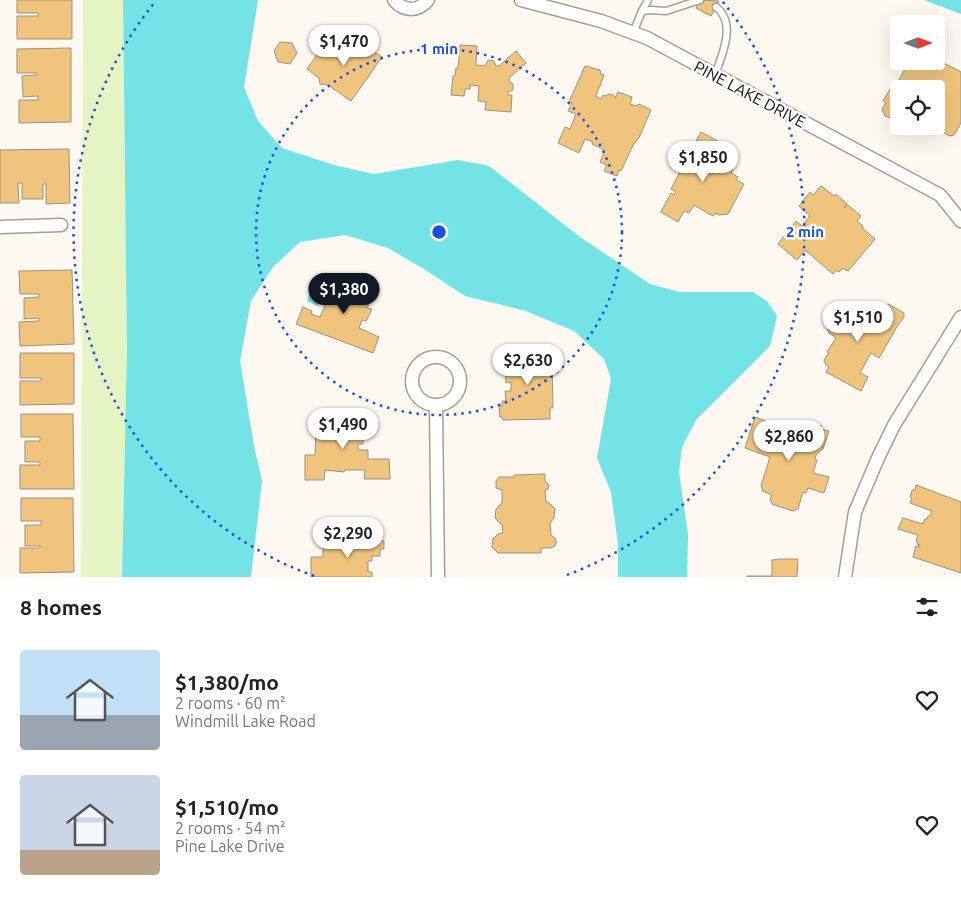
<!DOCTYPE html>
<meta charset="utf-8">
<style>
body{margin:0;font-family:Ubuntu,sans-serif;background:#f6f6f6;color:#222;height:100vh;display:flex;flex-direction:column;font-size:19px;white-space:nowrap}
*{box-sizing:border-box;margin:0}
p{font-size:16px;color:#767676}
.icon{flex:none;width:28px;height:28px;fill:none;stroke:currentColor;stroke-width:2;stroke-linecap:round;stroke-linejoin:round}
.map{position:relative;height:577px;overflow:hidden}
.panel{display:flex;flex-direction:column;background:#fff;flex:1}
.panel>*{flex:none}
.needle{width:32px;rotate:90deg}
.controls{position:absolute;left:890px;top:15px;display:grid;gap:10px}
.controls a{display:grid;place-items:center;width:55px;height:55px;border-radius:5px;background:#fff;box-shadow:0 5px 20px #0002;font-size:25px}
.price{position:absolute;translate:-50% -42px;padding:0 11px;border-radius:18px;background:#fff;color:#222;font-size:16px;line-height:32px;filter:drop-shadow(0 1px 2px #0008)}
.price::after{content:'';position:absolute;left:50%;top:30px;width:15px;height:11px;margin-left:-8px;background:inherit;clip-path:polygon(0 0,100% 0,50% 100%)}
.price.selected{background:#111827;color:#fff}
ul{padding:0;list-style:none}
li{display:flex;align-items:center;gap:15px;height:125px;padding:0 20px}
li span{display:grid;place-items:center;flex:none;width:140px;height:100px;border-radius:5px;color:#555}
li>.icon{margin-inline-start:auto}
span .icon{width:60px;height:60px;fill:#fffc;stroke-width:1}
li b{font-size:21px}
h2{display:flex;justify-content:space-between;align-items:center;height:60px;padding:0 20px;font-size:21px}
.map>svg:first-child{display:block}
.green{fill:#e4f4c3}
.water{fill:#73e3e5}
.building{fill:#f0c47d;stroke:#999184}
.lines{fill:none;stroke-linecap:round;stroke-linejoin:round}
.lane-casing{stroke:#a79e91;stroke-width:9}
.street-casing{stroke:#a79e91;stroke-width:15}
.lane{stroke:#fff;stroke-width:6}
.street{stroke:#fff;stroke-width:12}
.ring{fill:none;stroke:#1d4ed8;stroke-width:2.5;stroke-dasharray:2.5 5}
.labels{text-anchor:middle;stroke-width:5;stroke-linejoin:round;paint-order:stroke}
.street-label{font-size:16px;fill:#13100b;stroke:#fff}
.centre{fill:#1d4ed8;stroke:#fff;stroke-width:2.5}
.ring-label{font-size:15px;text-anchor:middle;font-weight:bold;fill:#1d4ed8;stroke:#fff;stroke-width:5;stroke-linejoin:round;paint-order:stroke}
</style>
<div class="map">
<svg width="961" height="577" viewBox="0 0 961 577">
<rect width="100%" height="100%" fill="#fef9f0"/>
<path class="green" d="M83,0h40l4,349 -5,228h-41z"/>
<g class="water">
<path d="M123,0h135l-14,87 14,34 24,27 52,17 40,9 84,-14 31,6 91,71 70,47 29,8h74l14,9 10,15 -7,30 -74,74 -14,27 -3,25 9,63 -1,42h-69v-33l-7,-52 -14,-34 14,-79 -7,-20 -30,-28 -48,-20 -61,-15 -41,-27 -36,-21 -43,-13 -45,7 -27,25 -22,34 -11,60 14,85 8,35 -11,96h-129l5,-228z"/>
<path d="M924,0h37v14z"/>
<path d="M314,279l13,5 -9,22 -11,-5 2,-7 3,-1 1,-5 -2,-2z"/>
</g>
<g class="building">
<path d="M17,0h55v39h-55v-23h21v-3h-21z"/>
<path d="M700,0l19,1 -8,15 -15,-8z"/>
<path d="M334,37l7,3 -1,10 6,-8 12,8 -1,2 3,2 5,-8 17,11 -31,44 -23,-16 -8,-1 -1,-6 -12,-9 22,-31z"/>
<path d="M280,42l12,1 5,10 -7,11 -12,-2 -4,-11z"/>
<path d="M460,45l17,1 -1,19 9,1 3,-6 6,1 2,5h3l17,-15 10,12 -17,15v3l4,3v6l-5,2v3h4l-1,17 -26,-2 1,-8 -8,-1 1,-15 -9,-1v4h-5l-1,7 -13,-1 2,-19h2l1,-8h2z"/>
<path d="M71,48v74l-52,1v-23h19v-4l-15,1 -1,-21 15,-1v-2h-20v-24z"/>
<path d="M936,59l25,13v51l-7,12 -5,1 -6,-4 -3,-4 1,-2 -2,-1 -5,9 -14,-8h16v-37h-37v29l-2,-2 -4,3 -8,-3 -3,-7 4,-6 -3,-2 7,-12 3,2 12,-22 -3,-2 3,-6h31z"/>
<path d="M585,66l15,4 1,4 3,1 -8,21 5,3 2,-4 3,1 3,-2 4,1 2,3 3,-6 14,5 -2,7 6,2 3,-2 12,6 -12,28h-1l-3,5h-1l-13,28 -2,-1 -2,6 -13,-5 3,-6 -7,-3 5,-12 -13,-6 1,-2 -8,-3 -6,14 -21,-10 7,-16 5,2 6,-15 -8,-3 4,-8 -3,-1z"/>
<path d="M701,132l22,12 -12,23 2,1 -3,6 2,1 6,-13 15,8 -2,3 7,4 -2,3 8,4 -16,30 -9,1 -4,-2 -2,3 -19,-11 -5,8 -5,-2 -6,11 -17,-10 10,-19 3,2 2,-3 -5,-3z"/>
<path d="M69,149l1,54 -24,1v-20h-3v15h-21v-16h-4l1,20h-19v-53z"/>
<path d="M821,186l13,10 2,-2 11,10 -3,4 4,-3 13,11 -4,5 6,5 -1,2 13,11 -27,32 -5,-3 -4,4 -3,-2 -3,4 -28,-24 -8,10 -19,-16 18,-23 6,5 8,-10 -11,-10 11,-14 3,3z"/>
<path d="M72,270l2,74 -54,2 -1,-24 20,-1v-3l-15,1v-21l15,-1v-3h-19l-1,-23z"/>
<path d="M338,275l33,12 -3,11 3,2 -4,8 5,1 -6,12 -4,-1 -3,8 20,9 -6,16 -77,-29 7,-17 9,4 -1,3 9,3z"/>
<path d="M888,304l16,9v4l-6,8 -19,33 -8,-5 -11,20 8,4 -7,14 -35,-19 3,-5 -3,-2 -2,-5 5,-7 -2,-1 9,-14 -7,-5 -4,-12 6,-10 11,-2 20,12 2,5 8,4z"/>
<path d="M540,347v17l12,-1 1,45h-3v11l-47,1 -1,-3h-2l-1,-11h3v-5h4l-1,-10h6v-9l-5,1 -1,-13h6v-3h-3l-1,-18z"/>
<path d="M20,353h54v51l-54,1v-24h21v-3h-21z"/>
<path d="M21,414h52l1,75h-54v-24h20v-3h-15v-21h15v-4h-19z"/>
<path d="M325,414h36v9h2v21h-5v6h10v9h21l1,20h-26l1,-9h-20l-1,2 -19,-2 -1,10h-19v-25h10l1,-24 9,-8z"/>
<path d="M755,417l14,5 5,9 -1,2 8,3 4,-3 14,4 5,-17 18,6 -1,3 8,2 -6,18 -7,6 -1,4 2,1 -4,13 16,4 -5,16 -16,-5 -2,5 -3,-1 -5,17 -5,2 -21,-7 -2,-5 2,-4 -9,-4 -2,-5 9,-29 -25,-9z"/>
<path d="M545,474v7l4,4 -1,4 -3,1 1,12h2l7,7 -1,9 -4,5 1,12 5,4v5l-4,4h-11v5h-43l-6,-6 1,-8 5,-5 5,-1 -1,-8 -7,-7 1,-9 6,-6v-13l-6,-2v-7l3,-4h15v-2z"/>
<path d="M916,485l45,17v71l-48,-16 3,-11 3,1 1,-2 -3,-1 1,-2 -2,-1 2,-6 -20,-6 5,-11 20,6 2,-5h2l1,-3h2l2,-5 -22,-8 2,-5 -2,-1 2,-7h3z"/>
<path d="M21,498h52l1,74 -54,1v-25h20v-2h-15v-21h16v-4h-20z"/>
<path d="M354,536h25v5h5v8h-4v7h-8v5h-4v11h4v5h-61v-20h12v-11h22v-3h9z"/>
<path d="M780,559h18l-1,18h-50v-1h25v-16z"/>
</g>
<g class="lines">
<g class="lane-casing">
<g id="lane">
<path d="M642,11l6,-11"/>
<path d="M633,33l9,-22 9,-1 15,1 34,-11"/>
<path d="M715,75c7,-20 22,-52 1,-68"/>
</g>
</g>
<g class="street-casing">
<g id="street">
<path d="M394,0c10,12 24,12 34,0"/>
<path d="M521,0l80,21 46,17 293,157 21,26"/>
<path d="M0,227l61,-2"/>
<circle cx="436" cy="381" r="24"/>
<path d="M436,406l2,171"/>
<path d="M845,577l10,-65 23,-54 16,-33 67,-108"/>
</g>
</g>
<use href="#lane" class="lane"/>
<use href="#street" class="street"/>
</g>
<g class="ring">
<circle cx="439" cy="232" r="183"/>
<path d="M314 576A366 366 0 0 1 155 2M723 2A366 366 0 0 1 564 576"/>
</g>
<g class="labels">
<g class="street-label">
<text transform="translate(750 94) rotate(28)" y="6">PINE LAKE DRIVE</text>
</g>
</g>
<circle cx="439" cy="232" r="8" class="centre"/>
<g class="ring-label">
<text x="439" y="54">1 min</text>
<text x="805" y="237">2 min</text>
</g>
</svg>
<div class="controls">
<a><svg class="needle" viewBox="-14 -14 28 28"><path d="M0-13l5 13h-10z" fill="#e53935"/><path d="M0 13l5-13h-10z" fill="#767676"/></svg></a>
<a><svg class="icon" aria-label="locate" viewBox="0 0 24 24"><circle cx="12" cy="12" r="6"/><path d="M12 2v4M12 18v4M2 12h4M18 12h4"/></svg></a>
</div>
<b class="price" style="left:344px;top:67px">$1,470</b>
<b class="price" style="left:703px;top:183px">$1,850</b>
<b class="price selected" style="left:344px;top:315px">$1,380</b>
<b class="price" style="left:858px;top:343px">$1,510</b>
<b class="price" style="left:528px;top:386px">$2,630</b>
<b class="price" style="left:343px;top:450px">$1,490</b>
<b class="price" style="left:789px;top:462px">$2,860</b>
<b class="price" style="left:348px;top:559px">$2,290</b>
</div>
<section class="panel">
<h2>8 homes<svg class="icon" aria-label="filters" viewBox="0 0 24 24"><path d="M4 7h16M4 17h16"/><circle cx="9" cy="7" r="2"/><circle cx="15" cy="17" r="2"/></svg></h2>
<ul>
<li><span style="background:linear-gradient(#bfe0f5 65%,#9aa5b1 0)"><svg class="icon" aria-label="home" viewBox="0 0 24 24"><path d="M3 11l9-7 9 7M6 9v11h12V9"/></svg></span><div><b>$1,380/mo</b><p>2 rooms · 60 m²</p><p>Windmill Lake Road</p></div><svg class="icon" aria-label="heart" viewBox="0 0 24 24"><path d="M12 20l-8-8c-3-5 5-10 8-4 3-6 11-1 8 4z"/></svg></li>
<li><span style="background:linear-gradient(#c9d6e8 75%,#b9a48a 0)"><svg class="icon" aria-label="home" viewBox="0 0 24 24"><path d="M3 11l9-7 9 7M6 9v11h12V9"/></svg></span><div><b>$1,510/mo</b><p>2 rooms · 54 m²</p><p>Pine Lake Drive</p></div><svg class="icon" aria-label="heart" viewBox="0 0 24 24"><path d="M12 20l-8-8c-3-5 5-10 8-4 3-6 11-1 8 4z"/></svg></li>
</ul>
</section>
